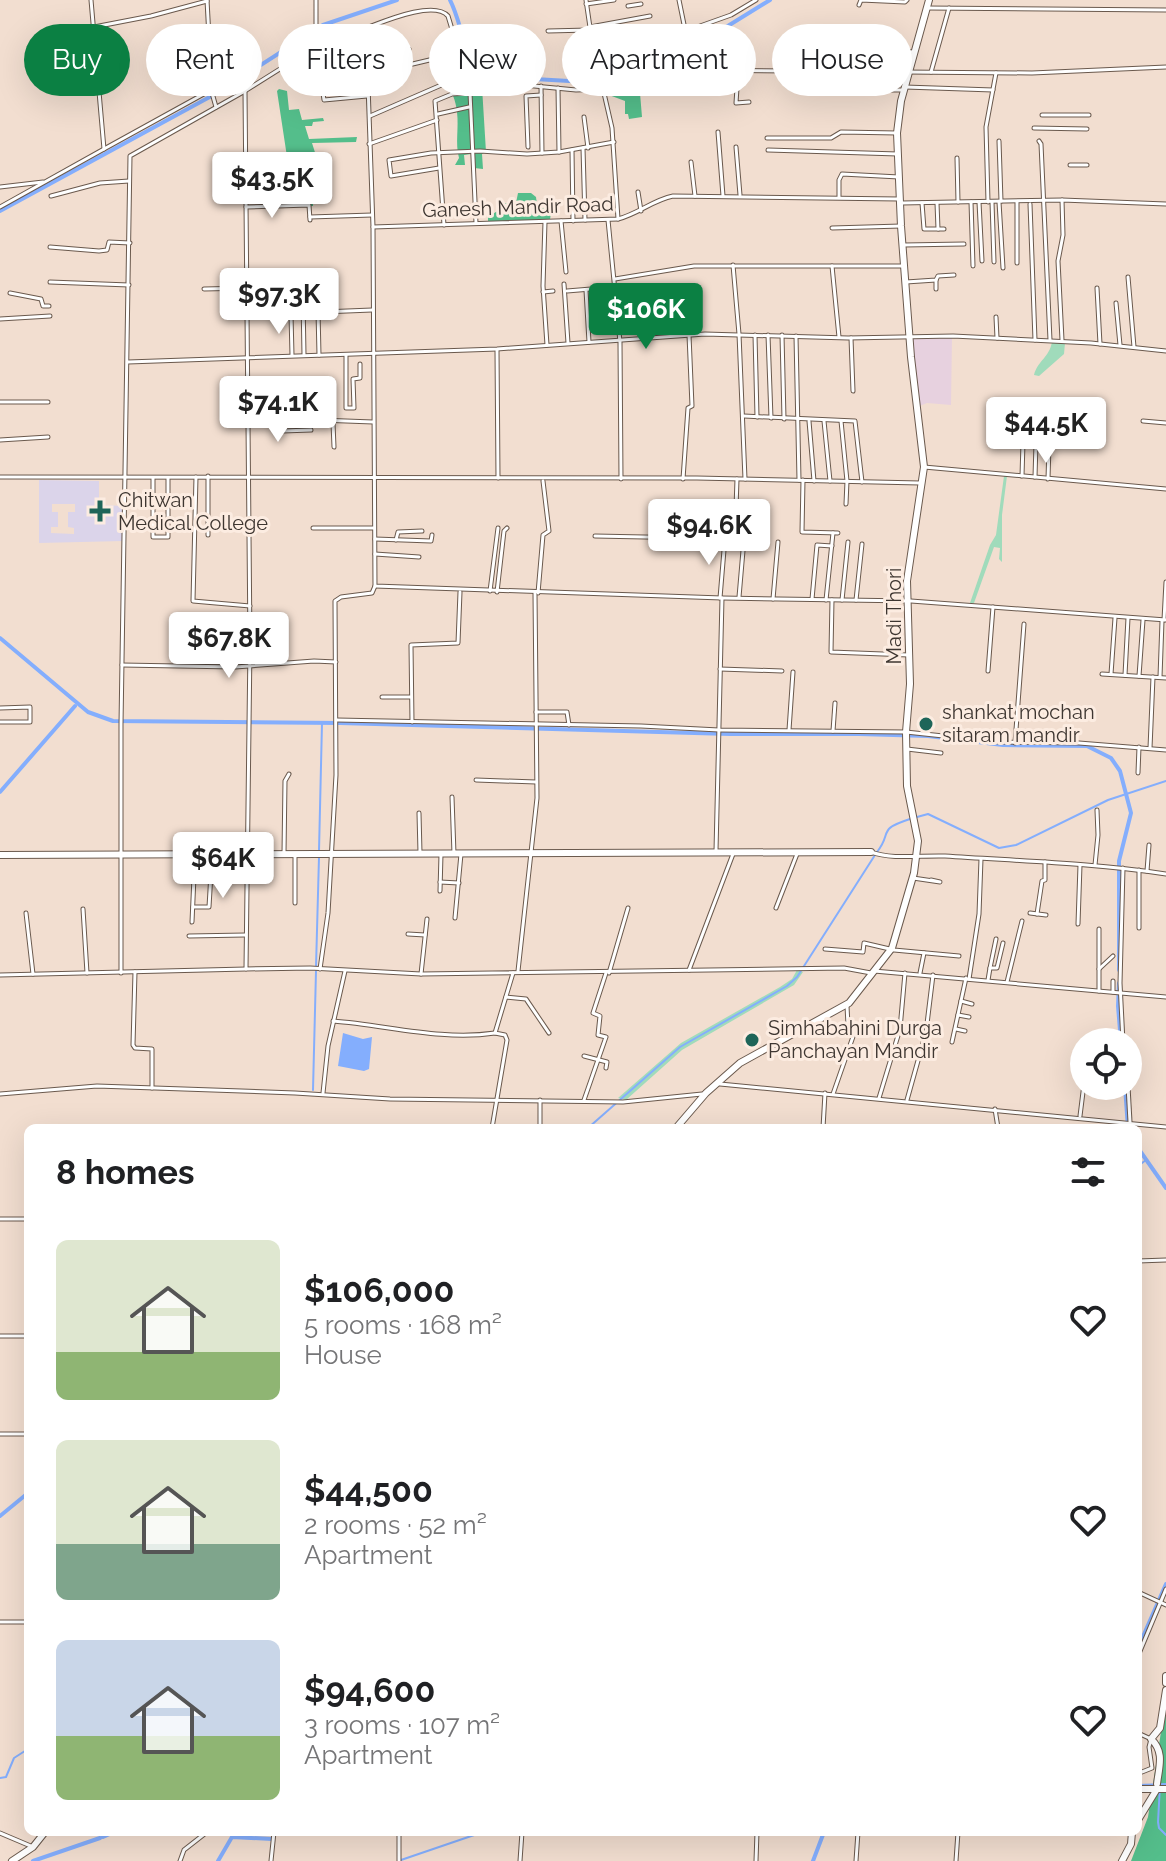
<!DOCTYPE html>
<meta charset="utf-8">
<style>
body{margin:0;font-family:Raleway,sans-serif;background:#f6f6f6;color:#202124;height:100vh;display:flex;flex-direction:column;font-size:30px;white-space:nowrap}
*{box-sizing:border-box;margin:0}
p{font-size:26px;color:#757577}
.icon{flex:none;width:44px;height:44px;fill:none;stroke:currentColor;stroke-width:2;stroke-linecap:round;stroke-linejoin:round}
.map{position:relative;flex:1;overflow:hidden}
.drawer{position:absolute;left:24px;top:1124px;width:1118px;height:712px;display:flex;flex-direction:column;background:#fff;border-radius:12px;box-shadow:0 8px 32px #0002}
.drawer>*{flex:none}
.banner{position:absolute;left:24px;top:24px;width:1118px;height:72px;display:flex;gap:16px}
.controls{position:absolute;left:1070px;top:1028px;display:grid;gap:16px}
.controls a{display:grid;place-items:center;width:72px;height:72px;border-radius:50%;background:#fff;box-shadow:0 8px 32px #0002;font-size:40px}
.price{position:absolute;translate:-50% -68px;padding:0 18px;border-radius:8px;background:#fff;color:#222;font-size:26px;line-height:52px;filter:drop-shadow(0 2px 4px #0008)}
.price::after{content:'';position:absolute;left:50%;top:48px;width:24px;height:18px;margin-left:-12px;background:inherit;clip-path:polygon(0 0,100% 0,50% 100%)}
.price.on{background:#0b8043;color:#fff}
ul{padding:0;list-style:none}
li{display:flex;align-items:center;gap:24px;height:200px;padding:0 32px}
li span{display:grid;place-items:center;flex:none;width:224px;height:160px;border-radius:12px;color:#555}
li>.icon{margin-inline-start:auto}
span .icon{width:96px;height:96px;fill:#fffc;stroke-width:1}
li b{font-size:34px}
h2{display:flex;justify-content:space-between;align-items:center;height:96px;padding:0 32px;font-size:34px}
.chip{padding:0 28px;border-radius:36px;background:#fff;box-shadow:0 8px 32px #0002;font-size:28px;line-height:72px}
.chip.on{background:#0b8043;color:#fff}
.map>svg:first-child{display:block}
.education{fill:#e7d1df}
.medical{fill:#dbd4ea;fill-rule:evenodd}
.green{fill:#a0dbbb}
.forest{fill:#54be8b}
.water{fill:#84aefd}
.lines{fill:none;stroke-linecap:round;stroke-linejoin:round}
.stream{stroke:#84aefd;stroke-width:2}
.canal{stroke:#84aefd;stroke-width:4}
.street-casing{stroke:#6a594d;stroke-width:5}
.secondary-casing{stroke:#6a594d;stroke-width:8}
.street{stroke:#fff;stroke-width:3}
.secondary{stroke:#fff;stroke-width:6}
.poi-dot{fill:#1e6559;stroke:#fcece1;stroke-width:3}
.labels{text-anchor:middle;stroke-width:6;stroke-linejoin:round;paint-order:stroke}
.street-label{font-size:20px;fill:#3e3631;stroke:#fcece1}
.poi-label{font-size:20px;fill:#3e3631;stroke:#fcece1;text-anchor:start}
</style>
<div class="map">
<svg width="1166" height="1861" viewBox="0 0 1166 1861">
<rect width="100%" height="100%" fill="#f2ded0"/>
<path class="education" d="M911,337h41l-1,68 -24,-2 -10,4z"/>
<path class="medical" d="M39,480l60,1v24l25,1 -1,35 -84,2zM52,504h23v8h-7v15l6,1v6l-23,-1v-6h7v-15h-6z"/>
<g class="green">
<path d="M1052,342l13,1 -1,11 -25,22 -5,-1c4,-15 15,-17 18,-33z"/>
<path d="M1004,476h3l-5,39v47l-3,-3 1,-11 -6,-1 -20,56h-4l20,-58 6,-10z"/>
<path d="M797,970l6,2 -9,13 -112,65 -56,50 -8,-2 63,-55 99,-56 12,-8z"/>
</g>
<g class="forest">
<path d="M469,75l10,4 3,8 4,65 -4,2 1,15 -9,-1 -3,-14 -7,1 1,10h-10l4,-7c-4,-15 0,-30 -2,-46 -1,-12 -6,-20 -9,-31z"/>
<path d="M640,83l4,2 1,6 -5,2 2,24 -13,2 -1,-5h-3v-13l-16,-6v-4z"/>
<path d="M279,89l8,2 2,19 10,-1 3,11 21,-2 1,3 -11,1 -1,4h-7l4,13 48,-2 -1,5 -44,1 7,22 -1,3 -6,1 1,37h-2l-3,-37 -19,1 -12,-79z"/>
<path d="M518,193h13l5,4c1,12 6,10 15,15l-1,8 -62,2v-5l11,-7 4,-7h13z"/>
<path d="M1166,1699v162h-35l17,-44z"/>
</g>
<path class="water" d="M343,1033l20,6 9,-2 -3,32 -5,2 -26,-5z"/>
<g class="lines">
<g class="stream">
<path d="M917,817l11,-3 71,34 17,-3 92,-45 58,-19"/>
<path d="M319,851l3,-128"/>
<path d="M877,852c16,-20 -1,-22 33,-33"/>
<path d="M316,967l3,-110"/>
<path d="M313,1090l3,-119"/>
<path d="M588,1128l92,-81 107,-61 10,-9 78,-122"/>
<path d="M1138,1166l8,-6"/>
<path d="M0,1778l6,-1 8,-19 14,-9"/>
<path d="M1160,1785l-2,37 1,6 7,7"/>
<path d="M401,1860l82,-28"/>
</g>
<g class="canal">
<path d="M450,0c15,29 12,69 49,77l70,4 25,-1 18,-5 98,-38 60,-37"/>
<path d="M0,211l217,-118 106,-68 74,-25"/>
<path d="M0,638l88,74 25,9 227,2 390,11h129l69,2 75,9 84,1 24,12 9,13 11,42 -12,48v109"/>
<path d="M0,792l75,-86"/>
<path d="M1119,983l-1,23 3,36"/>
<path d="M1125,1086l3,42"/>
<path d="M1138,1148l28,40"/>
<path d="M0,1516l28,-23"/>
<path d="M1138,1648l28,-64"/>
<path d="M1138,1786l28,-1"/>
<path d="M103,1837l11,-5"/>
<path d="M33,1861l67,-23"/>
<path d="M218,1861l14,-24 40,2"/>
<path d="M813,1861l11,-29"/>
</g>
<g class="street-casing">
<g id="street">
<path d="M207,0l5,93 4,14"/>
<path d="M316,0v46l8,54 43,-4"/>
<path d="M586,0l6,41 20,87 6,91"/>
<path d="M679,0l10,49 -9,20"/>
<path d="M586,4l28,-4"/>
<path d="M859,5l2,-5 44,2 2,-2"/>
<path d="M628,6l13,-2"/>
<path d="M927,8l239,2"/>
<path d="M94,27l57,-11 56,-15"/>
<path d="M590,27l60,-11"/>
<path d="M548,31l41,-1"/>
<path d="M686,31l45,-16 25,-15"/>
<path d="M853,48l60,4"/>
<path d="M367,61l42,-12"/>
<path d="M469,71l7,152"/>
<path d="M842,72v18h62"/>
<path d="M931,72l18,-64"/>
<path d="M738,73l-2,30 13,-1"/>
<path d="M601,75l37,-11 48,-22"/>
<path d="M377,76l23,-9 59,-14"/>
<path d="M541,86l1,67"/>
<path d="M905,87l88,3"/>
<path d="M558,88l1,64"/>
<path d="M245,91l5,554 -4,324 64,-1 111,6 423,-6 27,5"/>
<path d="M438,114l31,-7"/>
<path d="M1042,115h47"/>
<path d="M370,116l99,-43"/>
<path d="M584,117l4,31"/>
<path d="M1034,128l53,1"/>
<path d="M718,132l5,64"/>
<path d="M767,138h64l10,-6 56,1"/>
<path d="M999,141l2,60"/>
<path d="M1039,141l2,3 9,196"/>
<path d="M369,144l68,-24"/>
<path d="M528,147l-2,-51 15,-1"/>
<path d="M736,147l4,48"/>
<path d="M583,148l2,72"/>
<path d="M104,149l107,-59"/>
<path d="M572,150l1,71"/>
<path d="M768,150l130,4"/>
<path d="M957,158l1,44"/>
<path d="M691,162l4,34"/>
<path d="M1070,165h17"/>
<path d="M439,168l-48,8 -2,-16 42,-7 49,-2 47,3 32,-2 55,-10"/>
<path d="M0,187l43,-5"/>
<path d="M638,192l3,19"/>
<path d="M51,196l49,-13 29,-2"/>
<path d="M839,197v-17l3,-6 57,3"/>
<path d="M971,202l2,64"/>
<path d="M979,202l3,59"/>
<path d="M988,202l-2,-75 10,-54"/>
<path d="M992,202l2,60"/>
<path d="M999,202l4,66"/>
<path d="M1017,202v61"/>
<path d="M902,203l160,-3 104,4"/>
<path d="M922,203l2,26h20"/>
<path d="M937,203l1,26"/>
<path d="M1030,204l5,136"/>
<path d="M0,207l104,-58 -13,-149"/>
<path d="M246,207l63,-2 1,15"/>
<path d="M310,217l62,-2"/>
<path d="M608,220l12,122 1,137"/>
<path d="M561,221l5,51"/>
<path d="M545,222l-2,64 4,59"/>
<path d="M444,225l-9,-124 17,-7 17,-1"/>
<path d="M373,227l245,-8c20,-5 35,-19 55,-23l226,3"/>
<path d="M832,228l69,-2"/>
<path d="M904,245l60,-1"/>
<path d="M50,247l49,4 8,-1 2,-8 21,1"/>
<path d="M733,265l6,69 6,145"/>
<path d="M832,266l7,71"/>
<path d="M1128,277l6,70"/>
<path d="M615,279l79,-13h210"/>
<path d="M936,280v9"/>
<path d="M50,282l79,3"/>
<path d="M906,282l30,-2 2,-4 16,-1"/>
<path d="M564,284l4,59"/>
<path d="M1097,288l3,56"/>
<path d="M204,289l44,-1"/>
<path d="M586,290l3,52"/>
<path d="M567,291l48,-4"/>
<path d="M543,292l10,-1"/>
<path d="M10,293l31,6 2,7h6"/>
<path d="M1116,303l4,42"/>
<path d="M318,311l1,44"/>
<path d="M284,312v-12l19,-1 1,56"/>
<path d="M248,315l124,-5"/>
<path d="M291,315l1,40"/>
<path d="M996,317l1,21"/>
<path d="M0,319l50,-3"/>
<path d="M755,335l2,82"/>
<path d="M768,335l3,83"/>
<path d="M782,335l2,84"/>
<path d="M796,336l3,144"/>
<path d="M851,338l2,53"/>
<path d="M1062,340l-4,-79 5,-26 -1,-35"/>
<path d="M497,350l1,128"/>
<path d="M346,355v53h8l-1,-29 7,-1v-14"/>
<path d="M128,362l369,-13 208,-15 143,4 105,-2 138,7 75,8"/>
<path d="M0,402h48"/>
<path d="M249,414l68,1 2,5 54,2"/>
<path d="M280,415l2,16 29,-1"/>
<path d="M744,416l111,5 7,61"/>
<path d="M809,421l5,60"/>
<path d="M824,421l6,60"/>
<path d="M841,421l6,60 -1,23"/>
<path d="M1143,421l23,2"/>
<path d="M333,423l1,24"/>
<path d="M1023,439h27"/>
<path d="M0,440l48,-3"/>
<path d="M924,467l242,22"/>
<path d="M1022,476l2,-67"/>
<path d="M0,477l697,1 223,5"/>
<path d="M196,477l-3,124 57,5"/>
<path d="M1035,477l2,-67"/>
<path d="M153,478v59h15v-59"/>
<path d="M683,479l5,-71 4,-2 -3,-71"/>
<path d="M1048,479l2,-67"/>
<path d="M803,480l-1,52 36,1"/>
<path d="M313,528h61"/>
<path d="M208,535v-59"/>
<path d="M595,536l149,3 -5,58"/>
<path d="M735,538l2,-59"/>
<path d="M375,539l56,2 1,-6"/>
<path d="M396,540l2,-8 24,-1"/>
<path d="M375,554l44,3"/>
<path d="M490,591l8,-63"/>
<path d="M497,592l7,-61 3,-3"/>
<path d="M538,593l5,-58 6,-4 -6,-50"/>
<path d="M720,598l5,-60"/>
<path d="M722,598l189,3 255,19"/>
<path d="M773,599l5,-57"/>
<path d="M812,599l5,-54 15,1"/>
<path d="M826,600l7,-67"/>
<path d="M832,600l-1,52 78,3"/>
<path d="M842,600l6,-58"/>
<path d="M856,600l6,-56"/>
<path d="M1164,620l2,-38"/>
<path d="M122,665l113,2 79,-6 22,1"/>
<path d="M720,669l62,2"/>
<path d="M988,671l5,-64"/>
<path d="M1102,674l64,4"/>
<path d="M1111,674l4,-56"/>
<path d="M1125,675l3,-57"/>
<path d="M1139,676l4,-56"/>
<path d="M1160,677l2,-56"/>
<path d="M382,697h29"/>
<path d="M0,708l30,-1v15h-30"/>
<path d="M536,712h31l2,13"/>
<path d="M337,720l304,6 78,4 187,2 93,10 80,1 87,7"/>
<path d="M412,722l-1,-77 47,-2 2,-51"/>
<path d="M789,730l4,-58"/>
<path d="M833,731l2,-28"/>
<path d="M1015,743l9,-119"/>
<path d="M1150,748l3,-71"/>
<path d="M907,749l34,4"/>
<path d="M1138,773l1,-26"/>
<path d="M476,780l60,2"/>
<path d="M452,797l2,57"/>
<path d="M419,813l1,40"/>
<path d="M716,851l6,-253 -347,-12 -2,-359 -7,-199c19,-7 68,-28 82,-12l15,50 8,8 20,8 85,8 29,-1 74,-19 353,3 134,-6"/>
<path d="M871,852c21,8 51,3 74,4 74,5 148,7 221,18"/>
<path d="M284,853l1,-72 4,-7"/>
<path d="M295,855v48"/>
<path d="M1095,865l3,-30 -1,-25"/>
<path d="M1123,868l-3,115 3,59"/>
<path d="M1139,870v58"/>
<path d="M1147,871l2,-26"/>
<path d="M913,878l27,4 -9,-2"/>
<path d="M440,882l19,1"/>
<path d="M440,891l1,-37"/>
<path d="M193,907h16l3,-51"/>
<path d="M776,908l21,-54"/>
<path d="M83,909l4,64"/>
<path d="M26,913l7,61"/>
<path d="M1030,913l16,2"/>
<path d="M1037,914l5,-33 3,-1v-18"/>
<path d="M455,918l6,-64"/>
<path d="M192,922l3,-68"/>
<path d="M1078,924l2,-59"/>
<path d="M1099,929v62"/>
<path d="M408,934l17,1"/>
<path d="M189,936l56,-1"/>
<path d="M825,949l38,3 1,-9 30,7 65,6"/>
<path d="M990,968l6,-29"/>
<path d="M320,969l8,-56 8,-138 -1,-174 6,-4 31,-4 3,-7"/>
<path d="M1099,969l14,-13"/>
<path d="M689,970l44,-116"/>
<path d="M518,971l19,-173 -2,-205"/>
<path d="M874,971l292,26"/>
<path d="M135,972l-2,73 2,3 17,1v39"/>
<path d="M121,973v-249l9,-568 115,-65 89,-56 32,-7"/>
<path d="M609,973l19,-65"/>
<path d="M920,973l4,-20"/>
<path d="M421,974l6,-55"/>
<path d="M0,975l246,-6"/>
<path d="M969,979l10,-65 2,-55"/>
<path d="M988,980l2,-12h7l6,-25"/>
<path d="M1113,981v11"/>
<path d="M1007,982l15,-61"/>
<path d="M506,997l20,2 23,34"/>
<path d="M961,1001l11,3"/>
<path d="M958,1015l11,2"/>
<path d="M333,1021c54,4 108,20 162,12"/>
<path d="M956,1029l9,2"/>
<path d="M952,1042l14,-64"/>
<path d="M1081,1055l3,1"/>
<path d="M584,1056l23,6 -1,6"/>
<path d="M720,1084l446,43"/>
<path d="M1128,1086l2,36"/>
<path d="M323,1093l5,-47 17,-75"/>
<path d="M0,1094l97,-8 198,7 95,6 233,3 79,-8"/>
<path d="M833,1094l22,-63 -7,-6 -1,-19"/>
<path d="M879,1098l21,-69 5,-56"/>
<path d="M540,1100v28"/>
<path d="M584,1100l22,-63 -8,-2 2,-19 -7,-3 13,-40"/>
<path d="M907,1100l19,-68 7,-57"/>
<path d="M995,1109l3,19"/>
<path d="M1080,1116l4,-32"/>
<path d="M492,1128l15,-88 -2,-5 -10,-2 18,-60"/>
<path d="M823,1128l2,-35"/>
<path d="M0,1219h28"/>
<path d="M1138,1261l28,-1"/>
<path d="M0,1336h28"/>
<path d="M0,1434h28"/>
<path d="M1138,1592l28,13"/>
<path d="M0,1622h28"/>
<path d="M1138,1656l28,-67"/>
<path d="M1138,1733l13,6 -2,8 3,21 -10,4"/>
<path d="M0,1833l33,14"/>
<path d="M180,1861l4,-11 23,-18"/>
<path d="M271,1861l3,-29"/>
<path d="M399,1861v-29"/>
<path d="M520,1861l2,-29"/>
<path d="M756,1861l1,-29"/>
<path d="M856,1861l2,-29"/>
<path d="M956,1861l2,-29"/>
</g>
</g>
<g class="secondary-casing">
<g id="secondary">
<path d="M0,855l871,-3"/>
<path d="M676,1128l30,-35 34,-30 109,-60 43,-55 22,-75 4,-32 -11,-55 -1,-54 4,-48 -3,-103 17,-114 -13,-110 -10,-131 -4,-93 4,-32 28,-101"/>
<path d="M1166,1676v7"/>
<path d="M1157,1784c2,-17 8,-32 -6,-45l9,-11 6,-38"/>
<path d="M1138,1789h28"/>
<path d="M1138,1820l19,-31"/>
<path d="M12,1861l21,-14 12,-15"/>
<path d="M1122,1861l9,-17 1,-12"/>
</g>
</g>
<use href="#street" class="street"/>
<use href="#secondary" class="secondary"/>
</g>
<g class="poi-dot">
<path d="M96 499h8v8h8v8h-8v8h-8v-8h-8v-8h8z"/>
<circle cx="926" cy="724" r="8"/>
<circle cx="752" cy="1040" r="8"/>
</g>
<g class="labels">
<g class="street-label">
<text transform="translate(518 207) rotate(-2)" y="7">Ganesh Mandir Road</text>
<text transform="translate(894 616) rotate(-90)" y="7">Madi Thori</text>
</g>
<g class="poi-label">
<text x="118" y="507">Chitwan<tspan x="118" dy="23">Medical College</tspan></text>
<text x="942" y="719">shankat mochan<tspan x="942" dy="23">sitaram mandir</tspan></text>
<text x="768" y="1035">Simhabahini Durga<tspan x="768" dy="23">Panchayan Mandir</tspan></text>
</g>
</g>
</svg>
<div class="controls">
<a><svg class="icon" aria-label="locate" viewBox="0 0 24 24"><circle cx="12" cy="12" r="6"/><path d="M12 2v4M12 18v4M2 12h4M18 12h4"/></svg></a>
</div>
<b class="price" style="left:272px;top:220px">$43.5K</b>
<b class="price" style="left:279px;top:336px">$97.3K</b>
<b class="price on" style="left:646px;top:351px">$106K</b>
<b class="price" style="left:278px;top:444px">$74.1K</b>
<b class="price" style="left:1046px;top:465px">$44.5K</b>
<b class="price" style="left:709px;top:567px">$94.6K</b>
<b class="price" style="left:229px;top:680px">$67.8K</b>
<b class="price" style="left:223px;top:900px">$64K</b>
<div class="banner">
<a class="chip on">Buy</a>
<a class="chip">Rent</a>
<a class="chip">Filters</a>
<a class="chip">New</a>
<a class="chip">Apartment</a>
<a class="chip">House</a>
</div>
<section class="drawer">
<h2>8 homes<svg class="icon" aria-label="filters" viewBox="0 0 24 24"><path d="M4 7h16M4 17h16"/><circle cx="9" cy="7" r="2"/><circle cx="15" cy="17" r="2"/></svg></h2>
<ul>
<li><span style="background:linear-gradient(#dfe7d0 70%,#8fb573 0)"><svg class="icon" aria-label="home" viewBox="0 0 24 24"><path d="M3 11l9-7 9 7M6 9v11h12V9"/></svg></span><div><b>$106,000</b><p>5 rooms · 168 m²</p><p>House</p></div><svg class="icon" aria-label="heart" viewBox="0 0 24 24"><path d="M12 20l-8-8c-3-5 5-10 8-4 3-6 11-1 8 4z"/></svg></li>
<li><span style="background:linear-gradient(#dfe7d0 65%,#7fa58c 0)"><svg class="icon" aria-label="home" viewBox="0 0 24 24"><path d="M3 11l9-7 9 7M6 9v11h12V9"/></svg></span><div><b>$44,500</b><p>2 rooms · 52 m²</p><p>Apartment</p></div><svg class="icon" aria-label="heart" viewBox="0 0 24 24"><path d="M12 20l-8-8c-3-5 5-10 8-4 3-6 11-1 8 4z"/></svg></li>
<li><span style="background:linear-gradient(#c9d6e8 60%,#8fb573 0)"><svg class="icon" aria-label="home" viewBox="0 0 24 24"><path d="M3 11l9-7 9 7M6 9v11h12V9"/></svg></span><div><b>$94,600</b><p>3 rooms · 107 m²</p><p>Apartment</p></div><svg class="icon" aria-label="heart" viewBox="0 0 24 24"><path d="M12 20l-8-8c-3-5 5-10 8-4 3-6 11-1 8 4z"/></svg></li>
</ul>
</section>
</div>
